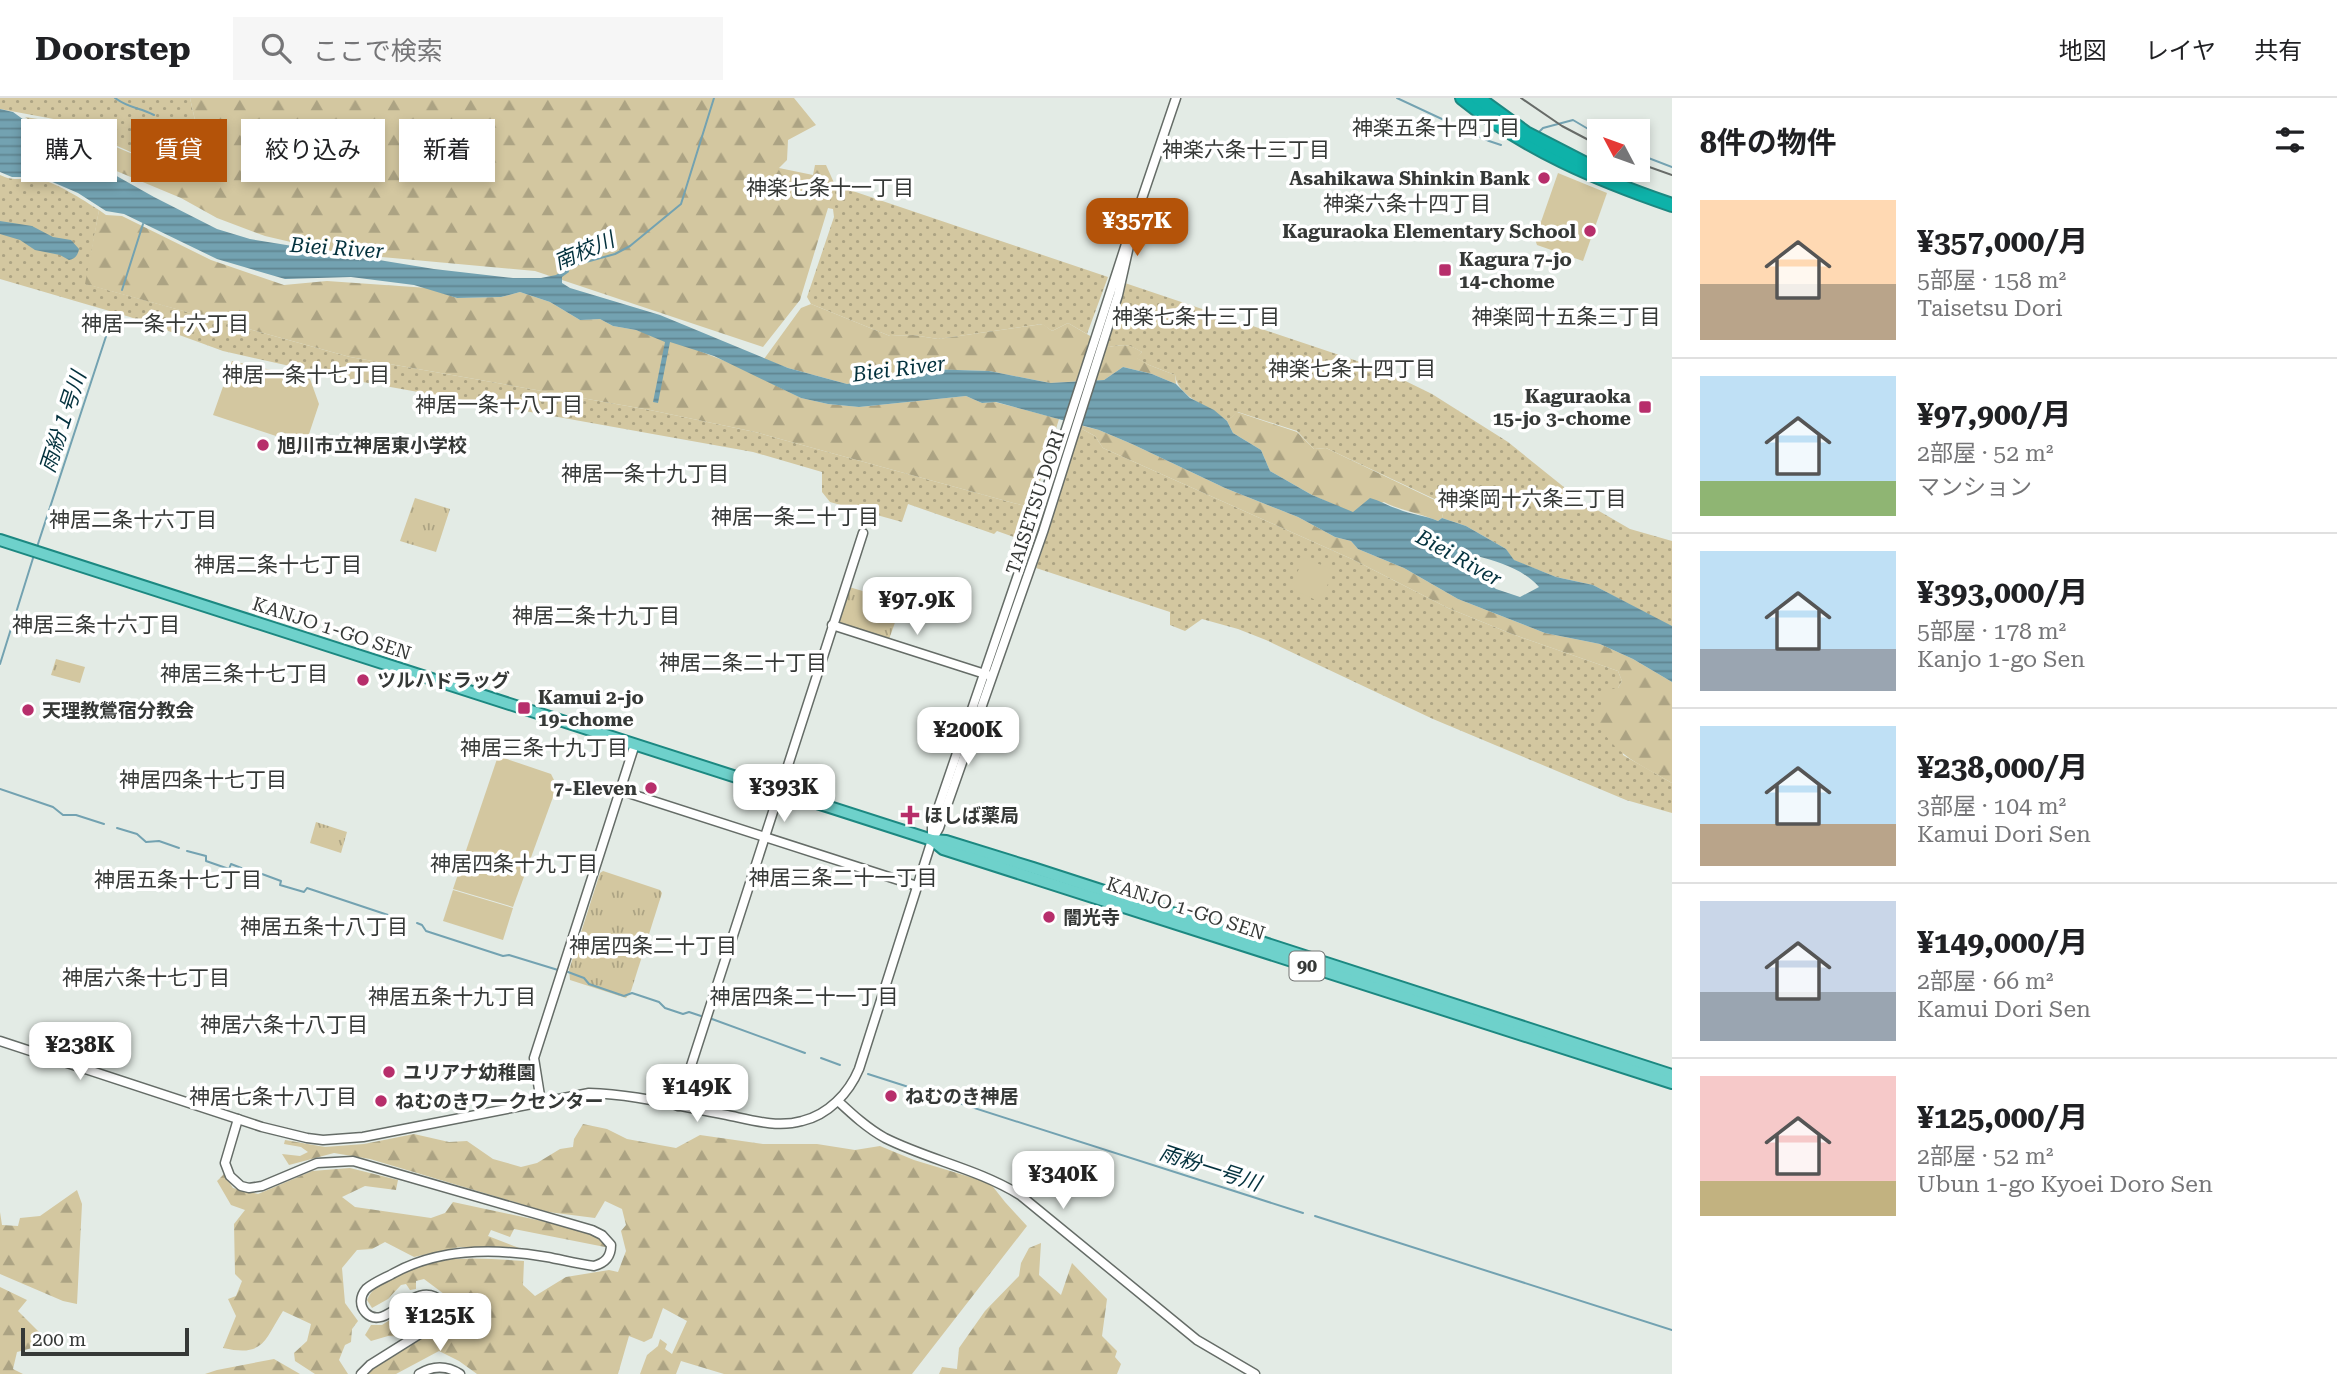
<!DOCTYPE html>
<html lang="ja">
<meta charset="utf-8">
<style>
body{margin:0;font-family:"Roboto Serif","Noto Sans JP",serif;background:#f6f6f6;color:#202124;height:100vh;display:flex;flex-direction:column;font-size:26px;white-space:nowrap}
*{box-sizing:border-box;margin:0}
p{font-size:23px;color:#757577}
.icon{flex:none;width:38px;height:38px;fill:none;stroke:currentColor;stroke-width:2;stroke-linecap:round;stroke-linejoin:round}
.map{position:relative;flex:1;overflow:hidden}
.details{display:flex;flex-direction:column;background:#fff;width:665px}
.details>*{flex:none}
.guide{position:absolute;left:21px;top:21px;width:665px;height:63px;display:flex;gap:14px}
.needle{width:46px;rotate:311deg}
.tools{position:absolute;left:1587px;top:21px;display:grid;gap:14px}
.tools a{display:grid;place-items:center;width:63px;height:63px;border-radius:0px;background:#fff;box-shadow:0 4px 10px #0003;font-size:35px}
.scale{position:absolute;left:21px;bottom:18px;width:168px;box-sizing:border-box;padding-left:7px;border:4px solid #363937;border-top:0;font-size:19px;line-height:24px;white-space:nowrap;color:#363937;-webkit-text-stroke:5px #fff;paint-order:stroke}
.price{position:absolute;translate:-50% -60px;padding:0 16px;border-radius:14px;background:#fff;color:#222;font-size:23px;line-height:46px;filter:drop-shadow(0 2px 4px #0008)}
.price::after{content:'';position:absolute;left:50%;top:42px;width:21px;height:16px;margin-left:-10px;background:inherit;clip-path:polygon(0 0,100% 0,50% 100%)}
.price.active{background:#b45309;color:#fff}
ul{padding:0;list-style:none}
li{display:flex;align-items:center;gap:21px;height:175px;padding:0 28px}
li+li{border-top:2px solid #e0e0e0}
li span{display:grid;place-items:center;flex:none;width:196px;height:140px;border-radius:0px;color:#555}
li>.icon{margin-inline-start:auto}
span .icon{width:84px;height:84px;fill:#fffc;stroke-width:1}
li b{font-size:30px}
h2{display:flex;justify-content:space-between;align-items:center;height:84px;padding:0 28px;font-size:30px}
.chip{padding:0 24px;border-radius:0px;background:#fff;box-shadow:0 4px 10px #0003;font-size:24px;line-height:63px}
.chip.active{background:#b45309;color:#fff}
header{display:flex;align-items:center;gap:42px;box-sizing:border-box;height:98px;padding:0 35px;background:#fff;border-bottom:2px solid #e0e0e0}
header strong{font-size:33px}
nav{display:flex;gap:38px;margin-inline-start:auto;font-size:24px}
.search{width:490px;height:63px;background:#f6f6f6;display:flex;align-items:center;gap:18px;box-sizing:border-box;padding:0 24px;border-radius:0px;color:#757577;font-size:26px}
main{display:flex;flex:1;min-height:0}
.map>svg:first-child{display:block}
.grass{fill:url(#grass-dots)}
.forest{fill:url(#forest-firs)}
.park{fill:url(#park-tufts)}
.garden{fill:#d3c7a0}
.water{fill:url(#water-rules);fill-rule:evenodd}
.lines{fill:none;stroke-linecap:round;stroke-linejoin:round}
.stream{stroke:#73a2b1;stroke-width:2}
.minor-casing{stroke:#656c67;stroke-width:11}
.major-casing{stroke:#1c8881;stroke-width:14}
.highway-casing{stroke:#1c8881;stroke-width:16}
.minor{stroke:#fff;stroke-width:8}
.major{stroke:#6ed1cb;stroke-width:10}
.highway{stroke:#0eb2a9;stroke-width:12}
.rail{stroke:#676b68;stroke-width:2}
.poi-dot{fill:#b72e6b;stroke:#fff;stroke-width:2.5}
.labels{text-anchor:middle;stroke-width:7;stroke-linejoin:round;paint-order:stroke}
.shield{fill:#fff;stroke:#727473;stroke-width:2}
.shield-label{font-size:18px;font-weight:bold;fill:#363937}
.poi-label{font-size:19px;font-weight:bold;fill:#363937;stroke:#fff;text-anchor:start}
.street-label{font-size:19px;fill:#363937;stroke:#fff}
.neighbourhood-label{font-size:21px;fill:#363937;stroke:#fff}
.water-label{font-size:21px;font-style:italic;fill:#03313d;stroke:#fff}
</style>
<header>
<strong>Doorstep</strong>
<div class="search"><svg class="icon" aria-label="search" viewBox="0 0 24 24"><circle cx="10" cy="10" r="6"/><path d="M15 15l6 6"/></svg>ここで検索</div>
<nav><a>地図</a><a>レイヤ</a><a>共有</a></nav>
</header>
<main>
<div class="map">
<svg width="1672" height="1276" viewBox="0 0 1672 1276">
<defs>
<pattern id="grass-dots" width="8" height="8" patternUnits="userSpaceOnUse" patternTransform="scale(1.75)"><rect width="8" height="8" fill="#d3c7a0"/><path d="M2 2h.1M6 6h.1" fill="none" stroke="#aca383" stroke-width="1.8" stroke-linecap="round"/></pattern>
<pattern id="forest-firs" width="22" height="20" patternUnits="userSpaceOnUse" patternTransform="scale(1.75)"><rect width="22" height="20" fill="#d3c7a0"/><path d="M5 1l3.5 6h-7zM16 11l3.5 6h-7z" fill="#aca383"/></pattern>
<pattern id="park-tufts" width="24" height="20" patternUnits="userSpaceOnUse" patternTransform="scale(1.75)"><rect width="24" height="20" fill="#d3c7a0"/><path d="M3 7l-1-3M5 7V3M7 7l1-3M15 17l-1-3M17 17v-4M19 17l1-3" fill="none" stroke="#aca383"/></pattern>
<pattern id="water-rules" width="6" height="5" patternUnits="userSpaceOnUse" patternTransform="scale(1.75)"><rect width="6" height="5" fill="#73a2b1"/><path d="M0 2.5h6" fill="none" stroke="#5f8591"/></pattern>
</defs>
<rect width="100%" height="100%" fill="#e3ebe5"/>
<g class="grass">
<path d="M0,0h190l15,67 -25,9 -121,-54 -59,-11z"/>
<path d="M723,39l77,44 35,4 273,92 -21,57 -19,-11 -16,8 -10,-7 -104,15 -25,-4 -23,1 -79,-32 -4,-7 27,-80 -1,-8 -37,-7z"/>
<path d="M0,77c17,8 23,1 38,4 18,3 45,21 61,31l-13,74 264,73 300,53 105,22 277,76 -10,32 -25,-9 -3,3 -86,-30 -6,18 -72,-20 -8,-10v-20l-69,-20 -396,-71 -134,-30 -93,-34 -130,-38z"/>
<path d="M1116,182l265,89 51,25 76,48 72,58 50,29 42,12v86l-79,-42 -37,-8 -43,-17 -7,-11 -40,-23 -24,-8 3,-14 -119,-56 -12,1 -17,-18 -59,-19 -11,9c-17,-15 -49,-23 -52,-46l-26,-10 -13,-7 6,-6c-13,-8 -19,-8 -33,-5l-13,-7z"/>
<path d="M1071,325l24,13 8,12 251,112 94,48 64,26 106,37 4,10 -4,7 5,67 49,28v30l-46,-13 -193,-81 -167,-79 -28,-11 -36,-10 -17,12 -15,-6v-13l-134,-44 7,-20 -11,-4z"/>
</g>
<g class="forest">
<path d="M190,0h604l22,27 -28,15 -1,20 -8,8 34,7 2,-10h11l9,20 -35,115 -37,47 -228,-76 -197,-18 -73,-17 -48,-18 -36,-20 -67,-28 -63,-33 -26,-20 32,5 123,52 25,-9z"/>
<path d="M99,112l7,5 16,1 89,44 73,25 43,-4 101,7 29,10 44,-1 19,-5 30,10 30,18 20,-1 13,7 23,4 46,14 53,21 66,33 27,6 31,3 107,-11 16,7 13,-1 64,17 -27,89 -277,-76 -105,-22 -300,-53 -265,-73z"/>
<path d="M811,206l79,32 23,-1 25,4 105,-15 9,7 16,-8 41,24c14,-3 21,-3 33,5l-5,6 12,7 26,10 1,9 -24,-10 -29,-7 -19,13 -54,3 -61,-12 -65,-2 -54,12 -23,3 -59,-16 -24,-9 37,-51z"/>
<path d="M1237,314l60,20 17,17 12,-1 119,57 -3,13 -4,3c-18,-8 -37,-10 -54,-19l-31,11 -41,-18 -42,-24 -9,-21 -28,-17 -6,-12z"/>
<path d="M1071,325l28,7 33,14 93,44 73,29 37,20 16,4 7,8 46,19 54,31 87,34 55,11 33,15 39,23v101c-35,-20 -57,-28 -77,-64l12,-29 11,-2 4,-7 -4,-10 -106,-37 -64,-26 -94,-48 -251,-112 -8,-12z"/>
<path d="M583,1026l24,5 20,10 49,9 24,-13 63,9h54l38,6 25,-4 34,14 76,23 15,19 22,24 -115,148h-188l-43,-13 -5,13h-36l7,-19 11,-9 2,-7 7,5 -2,5 7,5 15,-33 -24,-13 -11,30 -8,4 -15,-6 -11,38h-141l-18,-13 -20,-10 -43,23h-28l9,-9 67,-43 5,-11 -1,-14 -24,-18 -8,2v8l-6,1 -4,-6 -5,1 -13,14 -16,9 -5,-8c5,-12 13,-15 24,-22 41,-25 87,-20 133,-17l-1,24 12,11 31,-19 43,-7 9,2 8,-21 -5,-20 5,-6 -4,-16 -17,-8 -10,17 -47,-6 -178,-53 -36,-6 -45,12 -7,-11 18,2 8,-4 -7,-5 -17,-3 1,-4 40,7 39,-3 50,-10 35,8 18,-1 26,18 28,8 16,-4 23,-14 13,-2 1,-8z"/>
<path d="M350,1070l48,12 -2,10 -31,-4 -23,11 13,10 76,11 14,-5 8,-11 154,33 -2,12 -91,-18 -4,8 -19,-7 -3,6 39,15 -67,-4 -46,10 -29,-15 -13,7 -15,1 -15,18 3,35 13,18 -6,8 -1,13 -6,3 -6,15 9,14h-33l-20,-13 -1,-8 13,-12 4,-17 -28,-13c-19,30 -19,46 -60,37l13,-32 -8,-17 8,-3 6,-15 -7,-7 -1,-50 11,-14 -14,-5 -14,-24 7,-7 9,14 25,6 54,-23z"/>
<path d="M77,1092l5,14 -5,100 -14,-3 -63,-27v-62l2,13 16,1 2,-8 20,-2z"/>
<path d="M1041,1145l-2,32 22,20 11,-32 35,36 -5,37 15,15 -2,6 6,7 -4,10h-178l3,-7 15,2 2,-21 26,-37 34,-35 2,-13 8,-15z"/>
<path d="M0,1189l27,13 -9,11 26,26 -8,10 -19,5 -4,17 10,5h-23z"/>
<path d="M419,1203l10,2 4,5c-2,15 -17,21 -28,29l-17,-1 -17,5 -6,-6 6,-10h11z"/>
<path d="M274,1261l26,15h-95l12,-4z"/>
</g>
<g class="park">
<path d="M415,400l35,11 -14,43 -36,-11z"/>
<path d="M846,488l56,17 -14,39 -56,-17z"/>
<path d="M56,561l29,8 -5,16 -29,-8z"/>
<path d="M316,724l31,10 -6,21 -31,-10z"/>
<path d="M603,773l57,19 2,3 -31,98 -5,7 -56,-18 -1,-10 31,-97z"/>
</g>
<g class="garden">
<path d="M1558,75l49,20 -24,68 -46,-16 -2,-6z"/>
<path d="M232,263l78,18 9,25 -12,36 -26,-8 -5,4 -63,-21z"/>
<path d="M1304,460l30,12 -14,32 -30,-14z"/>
<path d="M498,658l53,18 6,12 -44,121 -60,-18z"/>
<path d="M453,792l60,18 -10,32 -60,-19z"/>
</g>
<g class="water">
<path d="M0,11l13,3 36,26 105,59 63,32 33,10 184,30 79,9h28l15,-3 12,-8 1,5 -7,5v6l8,5 90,27 128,53 59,16 23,-3 54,-12 65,2 61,12 54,-3 19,-13 29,7 24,10 14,14 24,12 13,11 6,12 28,17 9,21 42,24 41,17 17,-14c11,3 18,8 28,11 13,6 27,6 40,12l4,-3 24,8 40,23 8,11 42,17 37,8 79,41v56l-39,-23 -33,-15 -55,-11 -87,-34 -54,-31 -46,-19 -7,-8 -16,-4 -37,-20 -73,-29 -93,-44 -33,-14 -103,-28 -14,1 -16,-7 -107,11 -31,-3 -27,-6 -87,-42 -44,-14 -12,61 -5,-1 12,-60 -29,-12 -23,-4 -13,-7 -20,1 -30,-18 -30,-10 -19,5 -44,1 -43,-13 -63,-8 -66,2 -68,-20 -93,-45 -18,-3 -28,-18 -37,-16h-29l-12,-5zM1477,458c22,6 46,13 62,31l-19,10 -24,-8 -22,-17h-11l-9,-7z"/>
<path d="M0,123l32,5 21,11 18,3 8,9c-1,6 -4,10 -10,11l-9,-5 -25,-5 -15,-10 -20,-6z"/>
</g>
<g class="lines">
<g class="stream">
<path d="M115,0c15,11 24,9 39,17"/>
<path d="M1397,0l92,43 12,4"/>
<path d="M1538,35l5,-5 30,-8 27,16"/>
<path d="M1638,56l34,13"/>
<path d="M568,172l7,-5 40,-11 15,-8 51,-42 33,-106"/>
<path d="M122,192l21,-66"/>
<path d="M37,449l76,-232"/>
<path d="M0,566l34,-109"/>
<path d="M0,691l53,18 10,8h13l28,9"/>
<path d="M117,730l20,6 9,8 13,-1 20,7"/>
<path d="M187,753l19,5v5l23,8 2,-5 18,7"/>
<path d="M262,776l19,7 -1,4 24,7 3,-4 93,31"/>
<path d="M417,825l5,2 4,6 77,25 6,-1 49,15"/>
<path d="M568,874l16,6 5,6 35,12 8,-3 27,9 6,6 18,6 6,-2 12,4"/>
<path d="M712,921l93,34"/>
<path d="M821,960l19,7"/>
<path d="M868,976l435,139"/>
<path d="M1315,1118l357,114"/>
</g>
<g class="minor-casing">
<g id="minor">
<path d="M1135,121l41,-121"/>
<path d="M832,527l156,50"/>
<path d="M622,693l295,95"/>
<path d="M932,739v-11l102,-298 92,-284"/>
<path d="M0,943l262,86 45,11 16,2 40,-3 226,-44c46,1 92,14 138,22 24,5 50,13 75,6 26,-6 47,-28 57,-52l73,-229 7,-12 104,-296 75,-237 18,-80"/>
<path d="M838,1003c14,13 29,27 47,37 44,22 93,31 135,57l177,145 58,34"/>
<path d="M541,1004l-7,-44 101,-314"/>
<path d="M678,1008l185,-573"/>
<path d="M238,1021l-13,44 5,13 11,10 8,2 13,-2 55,-23 36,-2 239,69 10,5 9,10c0,12 -6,18 -17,21 -16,-2 -31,-6 -47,-9 -52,-9 -107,-9 -153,16 -9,5 -20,9 -28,16 -6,7 -7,17 0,24 21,21 49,-38 76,-11l1,13 -6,8 -67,42 -9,9"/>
<path d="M419,1276c13,-8 27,-9 41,0"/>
</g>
</g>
<g class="major-casing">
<g id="major">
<path d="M0,442l932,300 14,1 87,27 639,207"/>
<path d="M932,742l11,9 729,234"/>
</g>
</g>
<g class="highway-casing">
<g id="highway">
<path d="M1462,0c63,51 134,81 210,107"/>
<path d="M1478,0l48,35 64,33"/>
</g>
</g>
<use href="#minor" class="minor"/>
<use href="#major" class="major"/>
<use href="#highway" class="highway"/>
<g class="rail">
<path d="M1521,0l41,28 38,20"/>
<path d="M1638,65l34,12"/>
</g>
</g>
<g class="poi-dot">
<circle cx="1544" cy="80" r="7"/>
<circle cx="1590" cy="133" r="7"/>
<rect x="1438" y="165" width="14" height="14" rx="3.5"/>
<rect x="1638" y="302" width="14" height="14" rx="3.5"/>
<circle cx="263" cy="347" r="7"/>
<circle cx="363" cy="582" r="7"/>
<rect x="517" y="603" width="14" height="14" rx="3.5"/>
<circle cx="28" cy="612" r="7"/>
<circle cx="651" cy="690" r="7"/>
<path d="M906.5 706.5h7v7h7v7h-7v7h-7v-7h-7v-7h7z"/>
<circle cx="1049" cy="819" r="7"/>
<circle cx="389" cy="974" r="7"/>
<circle cx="891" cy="998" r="7"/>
<circle cx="381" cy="1003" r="7"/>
</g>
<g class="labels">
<rect class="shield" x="1289.5" y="853.5" width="35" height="29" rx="5"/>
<g class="shield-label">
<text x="1307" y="874">90</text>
</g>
<g class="poi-label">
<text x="1530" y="87" text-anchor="end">Asahikawa Shinkin Bank</text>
<text x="1576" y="140" text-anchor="end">Kaguraoka Elementary School</text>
<text x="1459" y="168">Kagura 7-jo<tspan x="1459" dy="22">14-chome</tspan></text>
<text x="1631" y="305" text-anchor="end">Kaguraoka<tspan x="1631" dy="22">15-jo 3-chome</tspan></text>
<text x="277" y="354">旭川市立神居東小学校</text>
<text x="377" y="589">ツルハドラッグ</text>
<text x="538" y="606">Kamui 2-jo<tspan x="538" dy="22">19-chome</tspan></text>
<text x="42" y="619">天理教鶯宿分教会</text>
<text x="637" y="697" text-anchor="end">7-Eleven</text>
<text x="924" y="724">ほしば薬局</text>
<text x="1063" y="826">闇光寺</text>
<text x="403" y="981">ユリアナ幼稚園</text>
<text x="905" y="1005">ねむのき神居</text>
<text x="395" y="1010">ねむのきワークセンター</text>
</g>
<g class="street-label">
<text transform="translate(1035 404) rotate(-72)" y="7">TAISETSU DORI</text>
<text transform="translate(332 530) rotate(18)" y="7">KANJO 1-GO SEN</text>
<text transform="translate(1186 810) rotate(18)" y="7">KANJO 1-GO SEN</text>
</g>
<g class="neighbourhood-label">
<text x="1436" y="37">神楽五条十四丁目</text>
<text x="1246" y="59">神楽六条十三丁目</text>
<text x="830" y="97">神楽七条十一丁目</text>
<text x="1407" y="113">神楽六条十四丁目</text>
<text x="1196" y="226">神楽七条十三丁目</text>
<text x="1566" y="226">神楽岡十五条三丁目</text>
<text x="165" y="233">神居一条十六丁目</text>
<text x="1352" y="278">神楽七条十四丁目</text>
<text x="306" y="284">神居一条十七丁目</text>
<text x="499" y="314">神居一条十八丁目</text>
<text x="645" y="383">神居一条十九丁目</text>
<text x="1532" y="408">神楽岡十六条三丁目</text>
<text x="795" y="426">神居一条二十丁目</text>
<text x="133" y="429">神居二条十六丁目</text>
<text x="278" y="474">神居二条十七丁目</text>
<text x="596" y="525">神居二条十九丁目</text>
<text x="96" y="534">神居三条十六丁目</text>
<text x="743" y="572">神居二条二十丁目</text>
<text x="244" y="583">神居三条十七丁目</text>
<text x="544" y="657">神居三条十九丁目</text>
<text x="203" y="689">神居四条十七丁目</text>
<text x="514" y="773">神居四条十九丁目</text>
<text x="843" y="787">神居三条二十一丁目</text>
<text x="178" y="789">神居五条十七丁目</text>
<text x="324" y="836">神居五条十八丁目</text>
<text x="653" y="855">神居四条二十丁目</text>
<text x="146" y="887">神居六条十七丁目</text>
<text x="452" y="906">神居五条十九丁目</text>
<text x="804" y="906">神居四条二十一丁目</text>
<text x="284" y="934">神居六条十八丁目</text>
<text x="273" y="1006">神居七条十八丁目</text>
</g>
<g class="water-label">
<text transform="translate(337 150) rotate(4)" y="7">Biei River</text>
<text transform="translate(584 153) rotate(-23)" y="7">南校川</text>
<text transform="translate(899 271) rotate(-7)" y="7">Biei River</text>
<text transform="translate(63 324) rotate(-72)" y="7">雨紛１号川</text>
<text transform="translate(1459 460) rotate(29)" y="7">Biei River</text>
<text transform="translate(1210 1070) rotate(18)" y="7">雨粉一号川</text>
</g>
</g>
</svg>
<div class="tools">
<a><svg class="needle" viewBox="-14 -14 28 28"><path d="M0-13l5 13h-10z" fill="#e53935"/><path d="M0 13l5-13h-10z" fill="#757577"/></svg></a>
</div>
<div class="scale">200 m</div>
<b class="price active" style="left:1137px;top:160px">¥357K</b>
<b class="price" style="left:917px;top:539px">¥97.9K</b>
<b class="price" style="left:968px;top:669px">¥200K</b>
<b class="price" style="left:784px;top:726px">¥393K</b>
<b class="price" style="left:80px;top:984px">¥238K</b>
<b class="price" style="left:697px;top:1026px">¥149K</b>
<b class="price" style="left:1063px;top:1113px">¥340K</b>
<b class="price" style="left:440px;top:1255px">¥125K</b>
<div class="guide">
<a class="chip">購入</a>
<a class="chip active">賃貸</a>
<a class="chip">絞り込み</a>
<a class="chip">新着</a>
</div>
</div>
<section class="details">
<h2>8件の物件<svg class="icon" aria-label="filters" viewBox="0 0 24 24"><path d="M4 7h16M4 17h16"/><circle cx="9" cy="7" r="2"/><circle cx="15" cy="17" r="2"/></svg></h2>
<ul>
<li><span style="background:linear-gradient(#ffd9b3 60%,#b9a48a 0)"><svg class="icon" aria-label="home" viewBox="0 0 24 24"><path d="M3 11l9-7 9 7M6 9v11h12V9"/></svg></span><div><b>¥357,000/月</b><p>5部屋 · 158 m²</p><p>Taisetsu Dori</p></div></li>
<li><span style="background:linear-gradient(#bfe0f5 75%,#8fb573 0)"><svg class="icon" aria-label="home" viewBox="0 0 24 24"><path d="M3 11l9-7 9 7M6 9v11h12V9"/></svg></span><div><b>¥97,900/月</b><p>2部屋 · 52 m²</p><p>マンション</p></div></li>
<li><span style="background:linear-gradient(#bfe0f5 70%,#9aa5b1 0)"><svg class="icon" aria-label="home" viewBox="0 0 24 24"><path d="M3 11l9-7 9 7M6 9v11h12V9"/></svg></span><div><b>¥393,000/月</b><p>5部屋 · 178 m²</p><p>Kanjo 1-go Sen</p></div></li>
<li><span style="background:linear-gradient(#bfe0f5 70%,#b9a48a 0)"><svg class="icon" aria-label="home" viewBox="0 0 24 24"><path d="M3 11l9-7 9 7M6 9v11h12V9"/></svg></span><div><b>¥238,000/月</b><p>3部屋 · 104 m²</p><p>Kamui Dori Sen</p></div></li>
<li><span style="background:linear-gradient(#c9d6e8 65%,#9aa5b1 0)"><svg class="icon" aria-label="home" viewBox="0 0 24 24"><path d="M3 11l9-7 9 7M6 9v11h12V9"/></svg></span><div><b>¥149,000/月</b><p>2部屋 · 66 m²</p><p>Kamui Dori Sen</p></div></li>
<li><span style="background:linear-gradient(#f6c9c9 75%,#c2b280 0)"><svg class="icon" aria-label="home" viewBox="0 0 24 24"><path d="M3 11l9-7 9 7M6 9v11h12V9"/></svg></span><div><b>¥125,000/月</b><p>2部屋 · 52 m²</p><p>Ubun 1-go Kyoei Doro Sen</p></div></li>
</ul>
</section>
</main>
